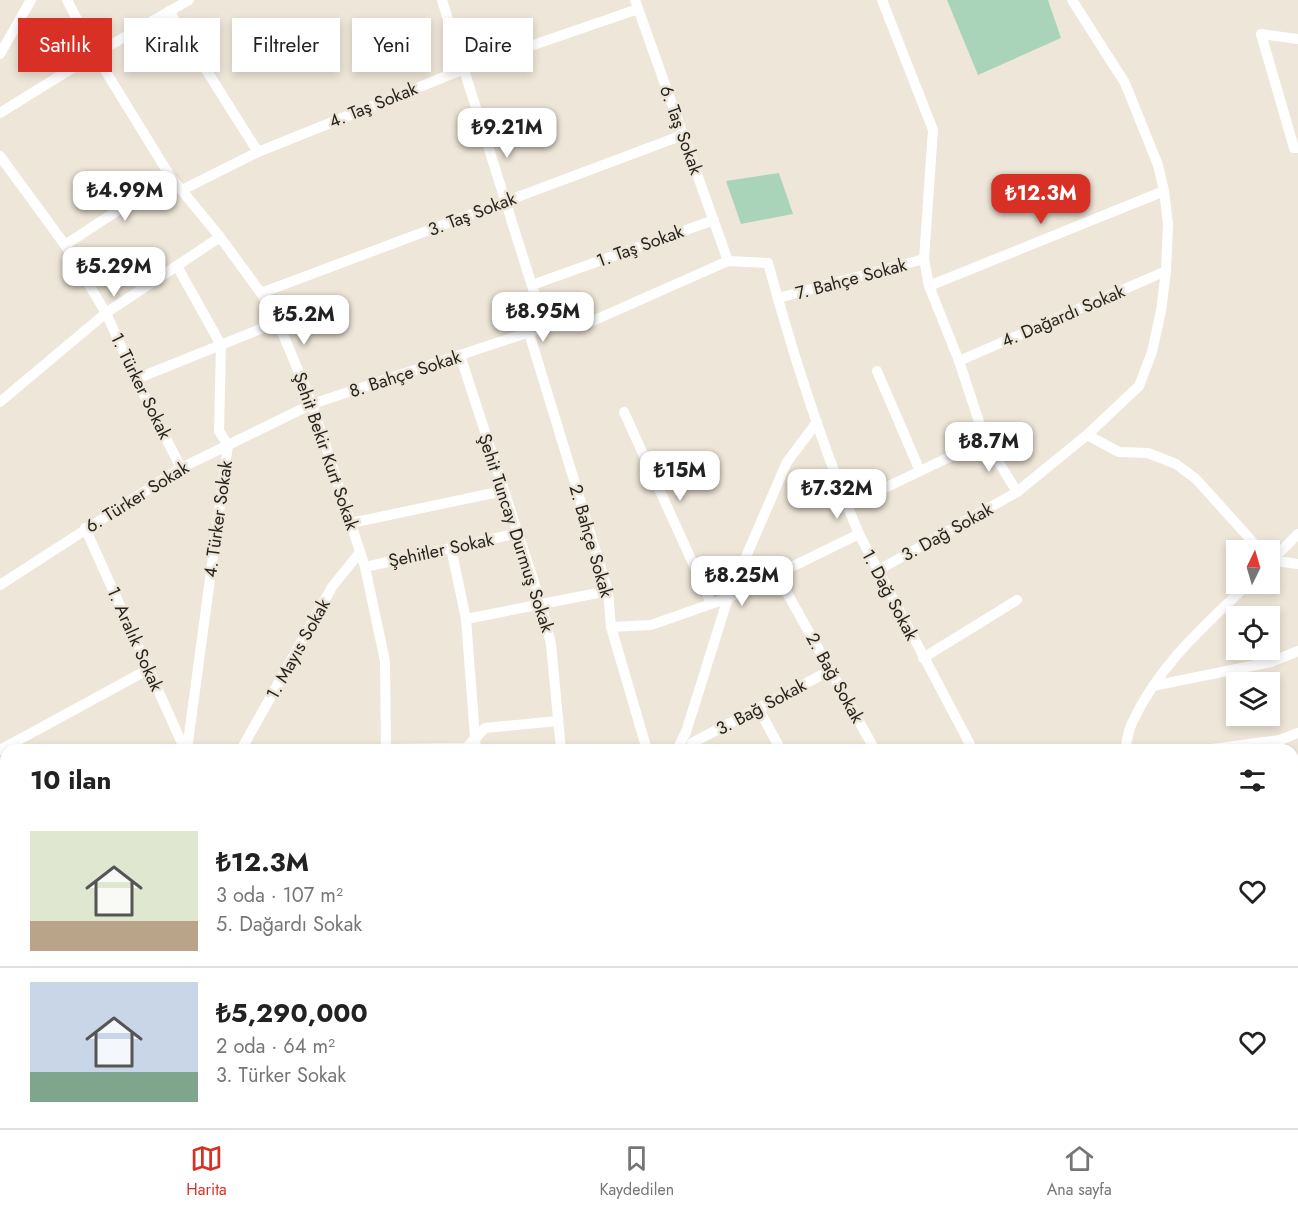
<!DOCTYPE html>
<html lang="tr">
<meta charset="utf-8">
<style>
body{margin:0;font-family:Jost,sans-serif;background:#f6f6f6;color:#222;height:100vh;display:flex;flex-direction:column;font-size:22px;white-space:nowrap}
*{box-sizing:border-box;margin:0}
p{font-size:20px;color:#767676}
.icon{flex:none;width:33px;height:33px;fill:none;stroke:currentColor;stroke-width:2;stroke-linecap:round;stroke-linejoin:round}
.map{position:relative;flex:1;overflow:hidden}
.panel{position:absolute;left:0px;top:744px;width:1299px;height:384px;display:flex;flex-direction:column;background:#fff;border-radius:18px 18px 0 0;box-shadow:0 3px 9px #0003}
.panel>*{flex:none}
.banner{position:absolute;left:18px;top:18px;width:600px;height:54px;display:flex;gap:12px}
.needle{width:39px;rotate:5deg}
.controls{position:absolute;left:1226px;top:540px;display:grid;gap:12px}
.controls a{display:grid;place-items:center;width:54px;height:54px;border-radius:0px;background:#fff;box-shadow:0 3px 9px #0003;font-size:30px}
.price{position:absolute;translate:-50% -51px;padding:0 14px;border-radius:12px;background:#fff;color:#222;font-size:20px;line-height:39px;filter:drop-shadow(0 2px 3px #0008)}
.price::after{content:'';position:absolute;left:50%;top:36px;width:18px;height:14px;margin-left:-9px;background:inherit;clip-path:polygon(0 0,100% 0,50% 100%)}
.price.active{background:#d93025;color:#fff}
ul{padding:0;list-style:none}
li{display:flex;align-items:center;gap:18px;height:150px;padding:0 30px}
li+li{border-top:2px solid #e0e0e0}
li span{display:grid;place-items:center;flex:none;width:168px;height:120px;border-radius:0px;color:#555}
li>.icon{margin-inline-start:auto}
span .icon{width:72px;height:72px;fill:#fffc;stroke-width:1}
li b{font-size:26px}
h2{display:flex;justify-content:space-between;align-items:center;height:72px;padding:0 30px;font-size:26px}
.chip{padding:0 21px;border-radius:0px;background:#fff;box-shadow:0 3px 9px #0003;font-size:21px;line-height:54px}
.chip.active{background:#d93025;color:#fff}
.dock{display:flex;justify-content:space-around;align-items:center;height:84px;border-top:2px solid #e0e0e0;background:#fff;font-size:16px;color:#767676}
.dock a{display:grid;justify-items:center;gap:3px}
.dock .active{color:#d93025}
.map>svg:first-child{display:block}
.green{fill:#aad4ba}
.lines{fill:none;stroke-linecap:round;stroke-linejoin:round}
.street{stroke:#fff;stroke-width:10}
.secondary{stroke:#fff;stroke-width:15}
.labels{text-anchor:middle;stroke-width:5;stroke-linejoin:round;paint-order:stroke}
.street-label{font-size:18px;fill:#27241f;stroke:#eee6d8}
</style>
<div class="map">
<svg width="1298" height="1128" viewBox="0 0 1298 1128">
<rect width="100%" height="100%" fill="#eee6d8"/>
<g class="green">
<path d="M947,0h101l13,38 -83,37z"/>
<path d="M779,173l14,41 -52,10 -15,-43z"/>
<path d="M1298,1057v51l-5,1v-51z"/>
<path d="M1126,1122h119l-32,6h-87z"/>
</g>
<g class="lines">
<g class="street">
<path d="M67,0l28,54 75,122 50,61 41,56 17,29 34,82 53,163 20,94 1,89"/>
<path d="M442,0l103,327"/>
<path d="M635,0l93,261"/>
<path d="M882,0l51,130 -9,129 5,27 30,75 26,79 32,52"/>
<path d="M169,11l89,141"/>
<path d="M1298,39l-37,-5 33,114h4"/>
<path d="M0,54l31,-54"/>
<path d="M0,113l95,-59 94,-54"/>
<path d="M0,156l65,89 41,68 30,66 45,89"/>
<path d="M182,190l76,-38 206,-83 174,-60"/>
<path d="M65,245l105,-69"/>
<path d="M177,266l44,79 -2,86 9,14 -41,305"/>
<path d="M532,285l182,-65"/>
<path d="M929,286l235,-95"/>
<path d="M261,293l422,-158"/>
<path d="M778,298l146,-39"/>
<path d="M529,333l79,258 3,36 36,123"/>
<path d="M460,355l81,249 10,40 10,106"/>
<path d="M959,361l207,-90"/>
<path d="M877,371l43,100"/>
<path d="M136,379l142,-57"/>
<path d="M0,402l106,-89 114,-76"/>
<path d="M624,412l87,191"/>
<path d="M1087,435l32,17 29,1 28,11 20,15 64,71"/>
<path d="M847,506l138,-66"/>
<path d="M351,523l152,-32"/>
<path d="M85,528l100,222"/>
<path d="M451,548l15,71 10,131"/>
<path d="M1269,560l29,4"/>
<path d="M1269,563l29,-29"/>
<path d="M365,567l153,-34"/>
<path d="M877,571l140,-79 70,-57 52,-49 13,-34 9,-41 5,-40 2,-47 -4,-33 -6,-26 -33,-82 -53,-83"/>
<path d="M777,575l98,175"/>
<path d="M0,585l181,-117 131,-64 233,-77h34l149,-66 40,2c25,92 54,183 91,271l114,216"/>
<path d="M466,619l142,-28"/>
<path d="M611,627l40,-2 77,-27 131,-64"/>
<path d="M923,658l94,-58"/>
<path d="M1153,686l118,-24 27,-11"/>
<path d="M758,708l23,42"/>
<path d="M692,743l139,-73"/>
<path d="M386,749l80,-1 19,-20 73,-7"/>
<path d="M0,750l149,-81"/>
<path d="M241,750l91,-163 28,-35"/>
<path d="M677,750l9,-18 42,-134 59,-136 30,-40"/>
<path d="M1125,750c2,-9 3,-19 7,-27 26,-57 72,-97 116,-139"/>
<path d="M1204,750l76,-10 18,-7"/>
<path d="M1293,807l5,-1"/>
<path d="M0,882l6,12"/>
<path d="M1293,888l5,-2"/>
<path d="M0,945l6,-1"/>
<path d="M1293,964l5,-2"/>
<path d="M1293,1054l5,-1"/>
<path d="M0,1062l6,-2"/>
<path d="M56,1122l2,6"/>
<path d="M141,1122l2,6"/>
<path d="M227,1122l1,6"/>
<path d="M320,1122l1,6"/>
<path d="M406,1122l2,6"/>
<path d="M491,1122v6"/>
<path d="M563,1122l2,6"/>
<path d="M631,1122l2,6"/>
<path d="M720,1122l2,6"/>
<path d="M890,1122l3,6"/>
<path d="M986,1122l3,6"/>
<path d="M1030,1122l1,6"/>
<path d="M1086,1128l2,-6"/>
<path d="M1111,1128v-6"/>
</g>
<path class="secondary" d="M1295,1128l3,-1"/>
</g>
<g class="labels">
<g class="street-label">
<text transform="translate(373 105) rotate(-22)" y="6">4. Taş Sokak</text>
<text transform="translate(681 130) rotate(70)" y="6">6. Taş Sokak</text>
<text transform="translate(472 214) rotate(-21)" y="6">3. Taş Sokak</text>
<text transform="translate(640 246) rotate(-20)" y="6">1. Taş Sokak</text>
<text transform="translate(851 279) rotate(-15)" y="6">7. Bahçe Sokak</text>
<text transform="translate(1063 316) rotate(-23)" y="6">4. Dağardı Sokak</text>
<text transform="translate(405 374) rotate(-18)" y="6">8. Bahçe Sokak</text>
<text transform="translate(141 386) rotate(64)" y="6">1. Türker Sokak</text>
<text transform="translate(326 451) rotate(71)" y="6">Şehit Bekir Kurt Sokak</text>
<text transform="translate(137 497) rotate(-32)" y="6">6. Türker Sokak</text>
<text transform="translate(218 519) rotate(-82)" y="6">4. Türker Sokak</text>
<text transform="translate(947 532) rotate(-29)" y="6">3. Dağ Sokak</text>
<text transform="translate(516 533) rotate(72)" y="6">Şehit Tuncay Durmuş Sokak</text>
<text transform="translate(591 541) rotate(74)" y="6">2. Bahçe Sokak</text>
<text transform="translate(441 550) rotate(-12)" y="6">Şehitler Sokak</text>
<text transform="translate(890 595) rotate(62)" y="6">1. Dağ Sokak</text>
<text transform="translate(135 639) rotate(66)" y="6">1. Aralık Sokak</text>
<text transform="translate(298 649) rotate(-61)" y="6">1. Mayıs Sokak</text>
<text transform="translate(835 678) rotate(61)" y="6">2. Bağ Sokak</text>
<text transform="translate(761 707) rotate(-28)" y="6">3. Bağ Sokak</text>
</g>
</g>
</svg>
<div class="controls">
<a><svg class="needle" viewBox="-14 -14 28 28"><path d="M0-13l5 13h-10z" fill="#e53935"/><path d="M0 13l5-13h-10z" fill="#767676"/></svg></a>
<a><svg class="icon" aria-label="locate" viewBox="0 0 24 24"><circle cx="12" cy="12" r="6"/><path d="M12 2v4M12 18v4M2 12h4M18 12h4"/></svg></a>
<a><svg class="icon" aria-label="layers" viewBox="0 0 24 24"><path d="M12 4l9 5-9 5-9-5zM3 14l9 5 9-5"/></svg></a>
</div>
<b class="price" style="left:507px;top:159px">₺9.21M</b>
<b class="price" style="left:125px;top:222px">₺4.99M</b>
<b class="price active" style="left:1041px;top:225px">₺12.3M</b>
<b class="price" style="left:114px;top:298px">₺5.29M</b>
<b class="price" style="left:543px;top:343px">₺8.95M</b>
<b class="price" style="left:304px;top:346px">₺5.2M</b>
<b class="price" style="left:989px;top:473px">₺8.7M</b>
<b class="price" style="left:680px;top:502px">₺15M</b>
<b class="price" style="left:837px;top:520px">₺7.32M</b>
<b class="price" style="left:742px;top:607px">₺8.25M</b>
<div class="banner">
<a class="chip active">Satılık</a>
<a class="chip">Kiralık</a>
<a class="chip">Filtreler</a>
<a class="chip">Yeni</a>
<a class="chip">Daire</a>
</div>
<section class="panel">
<h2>10 ilan<svg class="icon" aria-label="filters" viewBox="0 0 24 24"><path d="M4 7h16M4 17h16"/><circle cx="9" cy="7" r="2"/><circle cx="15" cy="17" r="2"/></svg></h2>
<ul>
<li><span style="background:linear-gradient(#dfe7d0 75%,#b9a48a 0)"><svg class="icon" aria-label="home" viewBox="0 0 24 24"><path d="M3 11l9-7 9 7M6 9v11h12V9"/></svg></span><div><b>₺12.3M</b><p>3 oda · 107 m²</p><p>5. Dağardı Sokak</p></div><svg class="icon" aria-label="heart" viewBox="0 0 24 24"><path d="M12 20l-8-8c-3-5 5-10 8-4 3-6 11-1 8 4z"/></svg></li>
<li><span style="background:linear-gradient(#c9d6e8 75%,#7fa58c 0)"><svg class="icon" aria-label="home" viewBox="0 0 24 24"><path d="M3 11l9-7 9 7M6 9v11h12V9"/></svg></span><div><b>₺5,290,000</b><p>2 oda · 64 m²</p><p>3. Türker Sokak</p></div><svg class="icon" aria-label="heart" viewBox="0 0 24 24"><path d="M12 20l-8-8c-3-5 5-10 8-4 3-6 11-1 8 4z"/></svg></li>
</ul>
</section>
</div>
<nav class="dock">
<a class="active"><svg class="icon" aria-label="map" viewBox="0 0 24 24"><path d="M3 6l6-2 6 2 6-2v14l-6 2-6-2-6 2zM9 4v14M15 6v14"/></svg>Harita</a>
<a><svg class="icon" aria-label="saved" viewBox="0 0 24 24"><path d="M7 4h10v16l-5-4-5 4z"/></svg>Kaydedilen</a>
<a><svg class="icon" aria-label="home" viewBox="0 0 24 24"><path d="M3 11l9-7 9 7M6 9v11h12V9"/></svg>Ana sayfa</a>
</nav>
